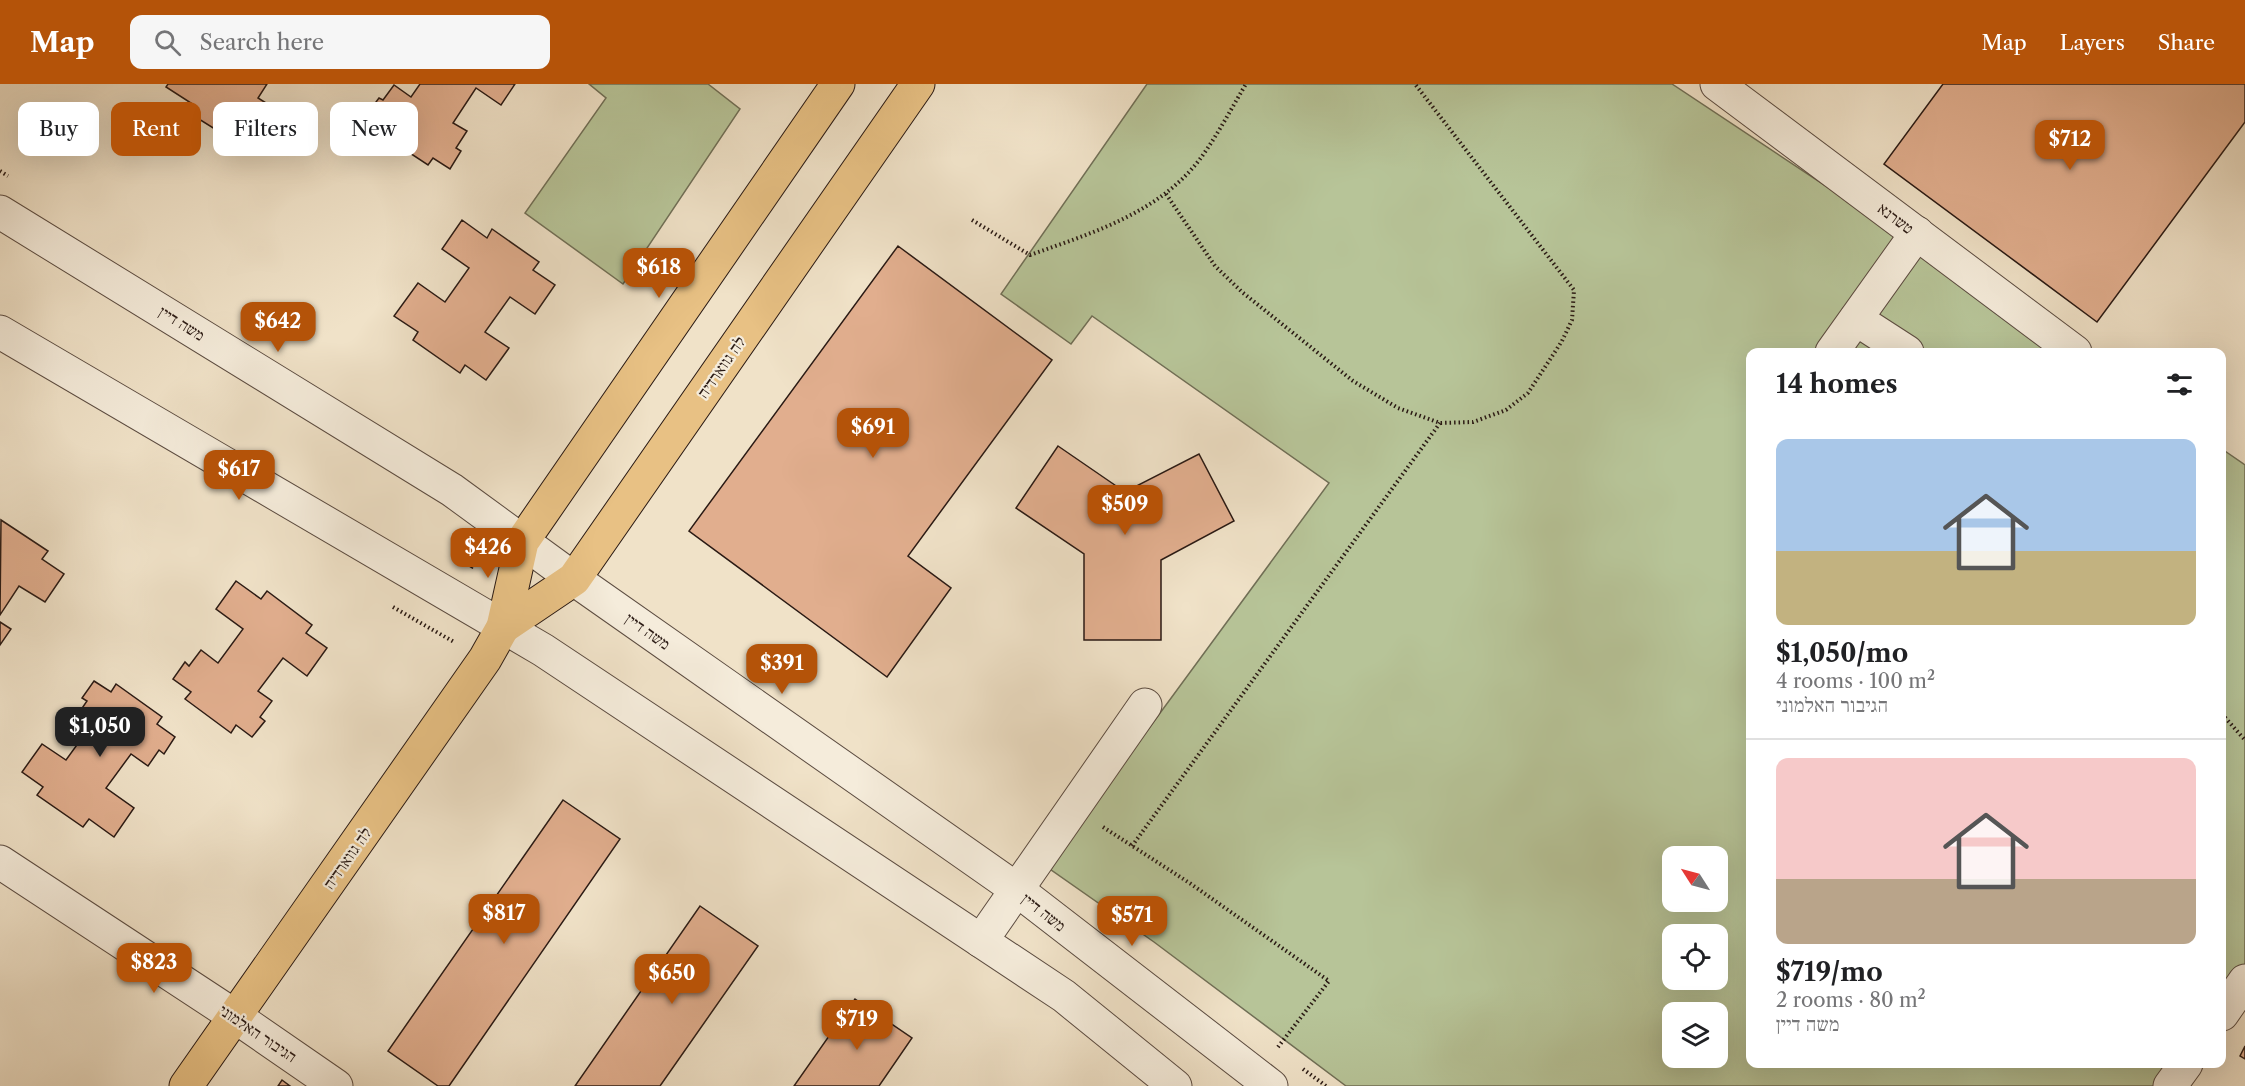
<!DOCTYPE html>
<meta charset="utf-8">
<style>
body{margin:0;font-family:"Libre Caslon Text","Frank Ruhl Libre",serif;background:#f6f6f6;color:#202124;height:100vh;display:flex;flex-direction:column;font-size:22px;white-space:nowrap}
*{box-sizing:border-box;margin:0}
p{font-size:20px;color:#757577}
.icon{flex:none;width:33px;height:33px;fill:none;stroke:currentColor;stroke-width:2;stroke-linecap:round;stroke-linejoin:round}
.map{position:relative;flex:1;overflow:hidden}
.sheet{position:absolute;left:1746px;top:264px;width:480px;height:720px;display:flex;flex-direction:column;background:#fff;border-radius:12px;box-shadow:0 6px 24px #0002}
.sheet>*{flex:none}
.guide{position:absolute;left:18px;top:18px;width:570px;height:54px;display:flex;gap:12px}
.needle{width:39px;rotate:306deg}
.tools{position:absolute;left:1662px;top:762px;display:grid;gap:12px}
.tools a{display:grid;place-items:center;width:66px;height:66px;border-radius:12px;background:#fff;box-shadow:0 6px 24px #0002;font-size:30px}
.price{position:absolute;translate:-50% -51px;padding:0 14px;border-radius:12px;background:#b45309;color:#fff;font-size:20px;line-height:39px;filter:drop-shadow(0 2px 3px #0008)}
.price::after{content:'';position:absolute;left:50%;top:36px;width:18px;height:14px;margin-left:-9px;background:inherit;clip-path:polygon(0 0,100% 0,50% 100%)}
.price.active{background:#222;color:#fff}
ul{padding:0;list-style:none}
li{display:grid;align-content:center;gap:12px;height:318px;padding:0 30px}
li+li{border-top:2px solid #e0e0e0}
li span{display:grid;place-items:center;height:186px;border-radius:12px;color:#555}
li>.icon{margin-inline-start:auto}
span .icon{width:108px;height:108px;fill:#fffc;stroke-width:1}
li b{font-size:26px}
h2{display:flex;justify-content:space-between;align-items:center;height:72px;padding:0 30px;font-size:26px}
.tag{padding:0 21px;border-radius:12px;background:#fff;box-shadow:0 6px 24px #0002;font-size:21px;line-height:54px}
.tag.active{background:#b45309;color:#fff}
header{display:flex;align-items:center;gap:36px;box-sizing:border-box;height:84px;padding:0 30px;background:#b45309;color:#fff}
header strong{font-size:28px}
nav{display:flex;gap:33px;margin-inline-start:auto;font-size:21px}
.search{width:420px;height:54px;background:#f6f6f6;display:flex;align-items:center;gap:15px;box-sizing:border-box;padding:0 21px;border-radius:12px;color:#757577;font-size:22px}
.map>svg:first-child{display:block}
.green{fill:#b7c498;stroke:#706f56;stroke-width:1.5;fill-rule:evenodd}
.building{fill:#e1ae8e;stroke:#2a1a14;stroke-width:1.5}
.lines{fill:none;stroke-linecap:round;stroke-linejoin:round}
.minor-casing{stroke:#5c4c41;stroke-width:35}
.major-casing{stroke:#2a1a14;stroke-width:35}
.path{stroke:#2a1a14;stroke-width:4;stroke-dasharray:1.5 3;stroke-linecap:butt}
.minor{stroke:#f5ecdb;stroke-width:33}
.major{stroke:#e8c184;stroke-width:33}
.labels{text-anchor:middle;stroke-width:4.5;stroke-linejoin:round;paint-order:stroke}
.street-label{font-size:16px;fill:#2a1a14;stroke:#f5ecdb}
</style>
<header>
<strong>Map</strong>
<div class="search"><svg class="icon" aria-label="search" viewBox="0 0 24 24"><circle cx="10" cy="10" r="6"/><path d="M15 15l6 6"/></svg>Search here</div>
<nav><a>Map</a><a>Layers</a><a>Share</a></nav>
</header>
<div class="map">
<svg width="2245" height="1002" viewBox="0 0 2245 1002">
<rect width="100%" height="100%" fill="#f0e2c8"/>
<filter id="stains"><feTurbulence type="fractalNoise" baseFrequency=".00333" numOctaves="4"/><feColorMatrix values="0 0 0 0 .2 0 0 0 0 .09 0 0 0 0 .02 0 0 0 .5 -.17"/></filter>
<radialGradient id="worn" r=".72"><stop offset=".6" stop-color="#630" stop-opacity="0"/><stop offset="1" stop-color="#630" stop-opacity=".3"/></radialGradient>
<g class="green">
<path d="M589,0h119l32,25 -117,175 -98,-71 81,-115z"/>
<path d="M1147,0h525l404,268h-326v712h436l-16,22h-824l-192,-144 -107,-75 282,-384 -237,-167 -21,28 -70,-50zM1672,772h46v46h-46zM1672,850h46v46h-46zM1672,928h46v46h-46z"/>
<path d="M2222,365l23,16v516l-23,33z"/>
</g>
<g class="building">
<path d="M168,0h99l-9,14 24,15 -22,34 -21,-13 -5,7 -48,-30 5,-8 -25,-16z"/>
<path d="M420,0h95l-14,21 -25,-17 -23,35 14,8 -11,17 5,3 -11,18 -17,-11 -5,7 -47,-31 5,-7 -19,-13 12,-16 4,2 11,-15 17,12z"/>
<path d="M1943,0h302v38l-148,200 -213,-158z"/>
<path d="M462,136l25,18 5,-9 47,33 -6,8 22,15 -20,29 -25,-17 -25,35 24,16 -23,32 -21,-15 -5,8 -47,-33 5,-8 -24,-16 24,-33 27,19 24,-34 -27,-19z"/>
<path d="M898,162l154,114 -144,196 43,32 -64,89 -198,-146z"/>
<path d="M1058,362l67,46 74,-38 35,67 -73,39v80h-77v-86l-68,-46z"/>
<path d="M1,436l47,31 -6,8 22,15 -19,28 -26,-16 -19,29z"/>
<path d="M236,497l25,18 6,-8 45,34 -6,8 21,15 -20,28 -24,-18 -25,33 14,10 -12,16 5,4 -13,16 -16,-12 -5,8 -46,-34 6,-7 -18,-13 12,-17 4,4 12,-16 17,13 25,-34 -27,-20z"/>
<path d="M0,538l11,7 -11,16z"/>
<path d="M94,597l17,11 5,-8 46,33 -5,7 18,13 -11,17 -5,-4 -11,16 -17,-12 -25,34 28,20 -20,29 -25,-18 -6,8 -46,-32 6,-8 -21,-15 20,-28 24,16 24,-33 -14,-10 11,-16 -5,-3z"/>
<path d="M563,716l57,39 -171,247h-11l-50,-35z"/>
<path d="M700,822l58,40 -98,140h-85z"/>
<path d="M855,915l57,39 -33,48h-85z"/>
<path d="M2245,962v13l-5,-3z"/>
<path d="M282,996l8,6h-12z"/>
</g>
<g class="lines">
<g class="minor-casing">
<g id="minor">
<path d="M1717,0l358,268"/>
<path d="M0,128l452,278 122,89 442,310 255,197"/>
<path d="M1856,235l51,33"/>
<path d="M0,248l543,318 521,346 111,90"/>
<path d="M1832,268l85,-119"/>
<path d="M0,778l236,155 100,69"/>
<path d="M981,857l164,-236"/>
<path d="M2222,930l23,-33"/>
<path d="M2170,1002l16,-22"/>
</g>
</g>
<g class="major-casing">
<g id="major">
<path d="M503,543l71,-48 344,-495"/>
<path d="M186,1002l299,-427 18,-32 19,-85 316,-458"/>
</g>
</g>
<g class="path">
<path d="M0,87l8,5"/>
<path d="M1166,110l49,72 27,26 111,89 45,27 42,15 33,-1 33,-12 22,-17 34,-52 10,-21 2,-30 -159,-206"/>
<path d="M972,136l58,35c62,-22 129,-42 170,-96 17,-23 31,-50 46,-75"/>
<path d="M471,484l9,-14"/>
<path d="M393,523l61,35"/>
<path d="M2222,630l23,26"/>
<path d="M1103,743l88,57 138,97 -51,66"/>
<path d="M1132,762l308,-423"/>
<path d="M1303,985l23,17"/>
</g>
<use href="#minor" class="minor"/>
<use href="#major" class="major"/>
</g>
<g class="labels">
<g class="street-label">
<text transform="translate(1896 134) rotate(37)" y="6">טשרנא</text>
<text transform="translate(182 239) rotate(32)" y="6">משה דיין</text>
<text transform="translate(721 283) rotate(-55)" y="6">לה גווארדיה</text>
<text transform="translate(648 547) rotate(35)" y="6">משה דיין</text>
<text transform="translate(347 774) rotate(-55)" y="6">לה גווארדיה</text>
<text transform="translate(1044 828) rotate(38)" y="6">משה דיין</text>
<text transform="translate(258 949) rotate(34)" y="6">הגיבור האלמוני</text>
</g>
</g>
<rect width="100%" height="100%" filter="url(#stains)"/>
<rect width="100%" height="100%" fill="url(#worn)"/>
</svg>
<div class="tools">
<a><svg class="needle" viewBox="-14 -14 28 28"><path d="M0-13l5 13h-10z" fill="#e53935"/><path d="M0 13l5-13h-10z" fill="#757577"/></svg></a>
<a><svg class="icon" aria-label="locate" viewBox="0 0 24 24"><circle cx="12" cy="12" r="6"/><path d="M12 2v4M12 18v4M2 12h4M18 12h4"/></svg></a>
<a><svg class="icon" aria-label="layers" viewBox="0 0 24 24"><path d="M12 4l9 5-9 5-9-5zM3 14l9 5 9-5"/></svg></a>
</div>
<b class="price" style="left:2070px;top:87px">$712</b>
<b class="price" style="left:659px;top:215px">$618</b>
<b class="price" style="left:278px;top:269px">$642</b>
<b class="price" style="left:873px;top:375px">$691</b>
<b class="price" style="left:239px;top:417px">$617</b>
<b class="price" style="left:1125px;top:452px">$509</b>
<b class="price" style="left:488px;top:495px">$426</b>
<b class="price" style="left:782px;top:611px">$391</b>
<b class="price active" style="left:100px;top:674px">$1,050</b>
<b class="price" style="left:504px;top:861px">$817</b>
<b class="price" style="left:1132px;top:863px">$571</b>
<b class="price" style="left:154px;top:910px">$823</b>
<b class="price" style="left:672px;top:921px">$650</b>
<b class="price" style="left:857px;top:967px">$719</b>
<div class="guide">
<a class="tag">Buy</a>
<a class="tag active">Rent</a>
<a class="tag">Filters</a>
<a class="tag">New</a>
</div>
<section class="sheet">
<h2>14 homes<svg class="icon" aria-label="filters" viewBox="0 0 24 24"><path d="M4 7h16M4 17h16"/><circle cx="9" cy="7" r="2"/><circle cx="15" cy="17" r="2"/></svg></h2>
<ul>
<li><span style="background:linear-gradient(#a9c7e8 60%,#c2b280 0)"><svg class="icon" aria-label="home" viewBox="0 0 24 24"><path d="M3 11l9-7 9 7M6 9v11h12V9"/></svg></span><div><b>$1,050/mo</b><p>4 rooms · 100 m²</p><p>הגיבור האלמוני</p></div></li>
<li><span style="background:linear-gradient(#f6c9c9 65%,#b9a48a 0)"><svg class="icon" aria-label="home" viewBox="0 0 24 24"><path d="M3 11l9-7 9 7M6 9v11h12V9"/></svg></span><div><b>$719/mo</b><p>2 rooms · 80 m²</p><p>משה דיין</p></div></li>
</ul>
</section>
</div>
